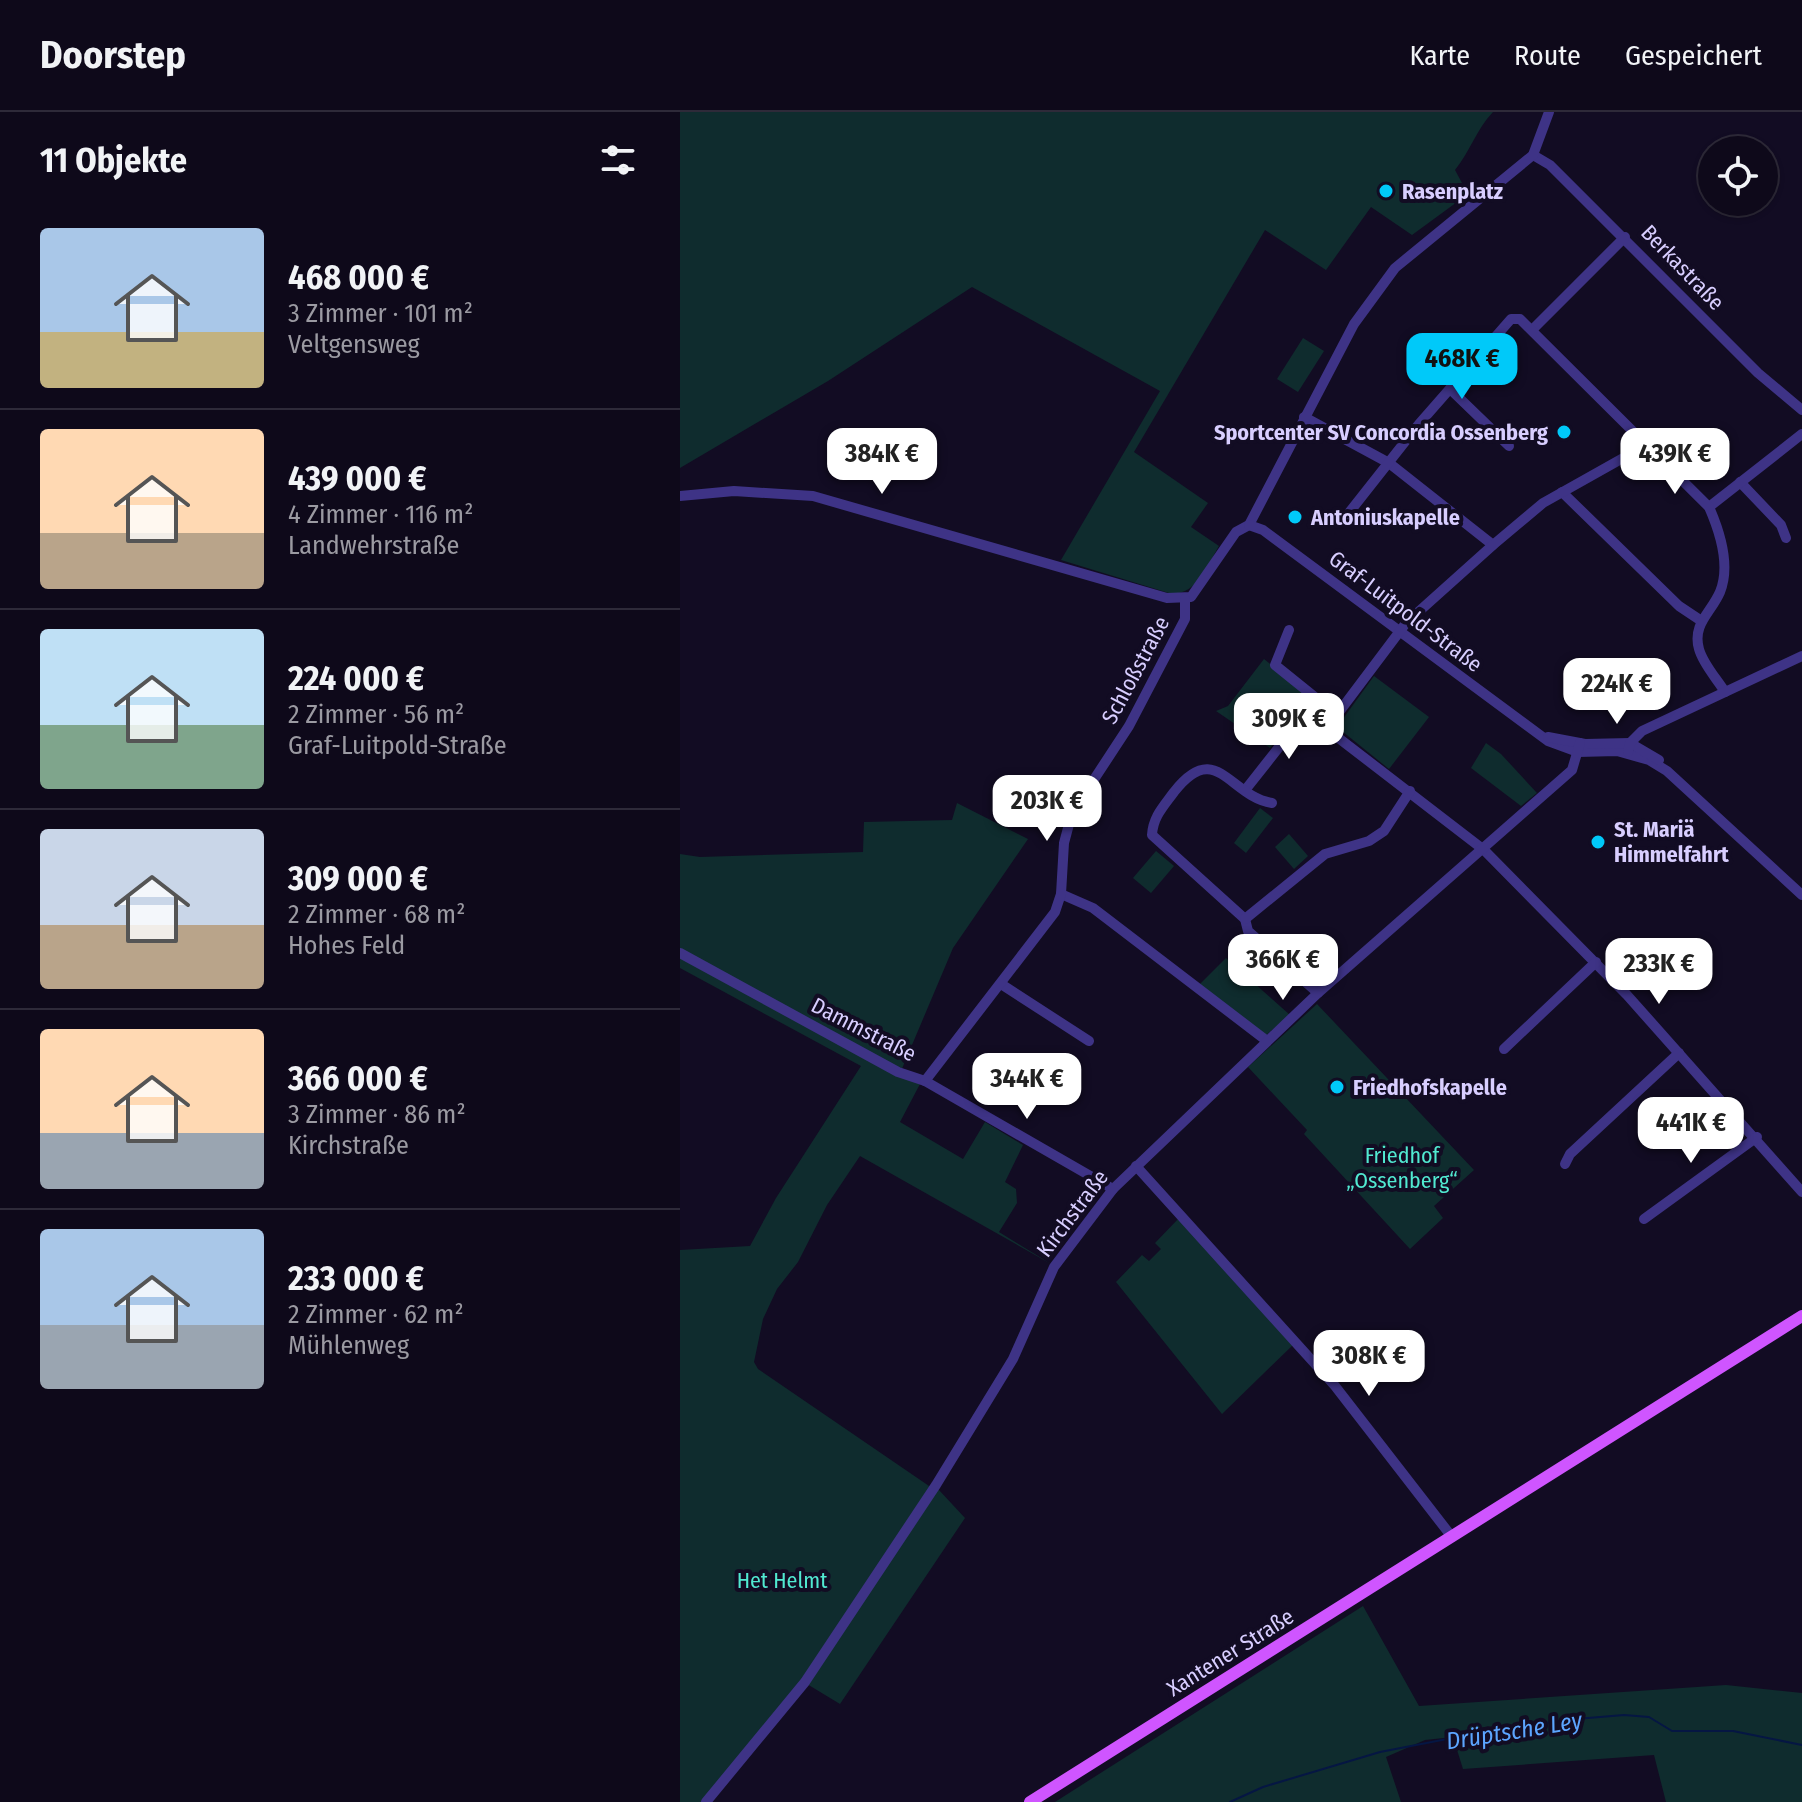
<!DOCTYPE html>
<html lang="de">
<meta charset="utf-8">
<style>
body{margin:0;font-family:"Fira Sans Condensed",sans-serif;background:#171223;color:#f1f3f6;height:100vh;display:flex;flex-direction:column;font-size:30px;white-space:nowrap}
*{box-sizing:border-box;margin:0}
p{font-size:26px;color:#9b9aa2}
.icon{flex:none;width:44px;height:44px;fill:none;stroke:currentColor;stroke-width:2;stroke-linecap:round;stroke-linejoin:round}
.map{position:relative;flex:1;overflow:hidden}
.drawer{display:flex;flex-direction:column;background:#0e091a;width:680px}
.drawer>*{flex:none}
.fabs{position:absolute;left:1018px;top:24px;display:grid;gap:16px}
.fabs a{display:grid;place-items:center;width:80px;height:80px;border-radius:50%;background:#0e091a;box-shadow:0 2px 6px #0004,0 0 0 2px #2e2a39;font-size:40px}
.price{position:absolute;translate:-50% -68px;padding:0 18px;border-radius:16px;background:#fff;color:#222;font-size:26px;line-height:52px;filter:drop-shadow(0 2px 4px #0008)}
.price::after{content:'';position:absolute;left:50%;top:48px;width:24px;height:18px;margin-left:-12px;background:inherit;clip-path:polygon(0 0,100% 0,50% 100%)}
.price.selected{background:#00c9f9;color:#111}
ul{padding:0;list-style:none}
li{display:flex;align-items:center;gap:24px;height:200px;padding:0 40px}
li+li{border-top:2px solid #2e2a39}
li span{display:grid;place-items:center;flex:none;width:224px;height:160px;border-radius:8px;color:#555}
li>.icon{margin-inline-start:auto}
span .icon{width:96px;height:96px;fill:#fffc;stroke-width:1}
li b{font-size:34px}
h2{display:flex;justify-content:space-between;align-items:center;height:96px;padding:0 40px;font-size:34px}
header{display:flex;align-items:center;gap:48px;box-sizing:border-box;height:112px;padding:0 40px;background:#0e091a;border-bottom:2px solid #2e2a39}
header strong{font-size:38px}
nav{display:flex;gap:44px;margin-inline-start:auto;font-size:28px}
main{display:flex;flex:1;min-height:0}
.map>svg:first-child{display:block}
.green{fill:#0f2c2e}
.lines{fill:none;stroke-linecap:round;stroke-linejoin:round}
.stream{stroke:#051643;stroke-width:2}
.minor{stroke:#3e3386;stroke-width:10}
.major{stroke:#cf55ff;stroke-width:12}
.poi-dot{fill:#00c9f9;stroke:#120c23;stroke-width:3}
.labels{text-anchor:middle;stroke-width:8;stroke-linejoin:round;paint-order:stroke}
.poi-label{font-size:22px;font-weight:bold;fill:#d8ceff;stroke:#120c23;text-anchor:start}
.street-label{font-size:22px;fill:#d8ceff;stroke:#120c23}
.park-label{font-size:22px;fill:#51e9d1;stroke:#120c23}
.water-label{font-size:24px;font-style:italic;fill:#5ca5ff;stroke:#120c23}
</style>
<header>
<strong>Doorstep</strong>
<nav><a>Karte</a><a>Route</a><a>Gespeichert</a></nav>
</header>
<main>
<section class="drawer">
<h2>11 Objekte<svg class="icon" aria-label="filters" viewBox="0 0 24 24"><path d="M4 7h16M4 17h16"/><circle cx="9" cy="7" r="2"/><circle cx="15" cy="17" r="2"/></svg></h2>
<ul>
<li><span style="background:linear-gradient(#a9c7e8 65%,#c2b280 0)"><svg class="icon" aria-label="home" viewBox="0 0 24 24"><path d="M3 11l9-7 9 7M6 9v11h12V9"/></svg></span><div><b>468 000 €</b><p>3 Zimmer · 101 m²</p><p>Veltgensweg</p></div></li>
<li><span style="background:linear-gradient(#ffd9b3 65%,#b9a48a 0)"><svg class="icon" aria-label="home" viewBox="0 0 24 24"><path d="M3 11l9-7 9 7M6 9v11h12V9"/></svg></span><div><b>439 000 €</b><p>4 Zimmer · 116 m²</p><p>Landwehrstraße</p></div></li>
<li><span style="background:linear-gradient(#bfe0f5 60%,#7fa58c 0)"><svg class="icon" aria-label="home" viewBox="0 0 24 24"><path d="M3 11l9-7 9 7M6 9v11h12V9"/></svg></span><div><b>224 000 €</b><p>2 Zimmer · 56 m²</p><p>Graf-Luitpold-Straße</p></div></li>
<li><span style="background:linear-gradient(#c9d6e8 60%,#b9a48a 0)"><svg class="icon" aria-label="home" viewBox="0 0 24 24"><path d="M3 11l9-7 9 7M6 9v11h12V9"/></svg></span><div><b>309 000 €</b><p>2 Zimmer · 68 m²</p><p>Hohes Feld</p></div></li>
<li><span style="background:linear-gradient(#ffd9b3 65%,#9aa5b1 0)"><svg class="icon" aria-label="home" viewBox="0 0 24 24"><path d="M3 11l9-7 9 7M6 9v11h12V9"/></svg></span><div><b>366 000 €</b><p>3 Zimmer · 86 m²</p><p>Kirchstraße</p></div></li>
<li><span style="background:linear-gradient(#a9c7e8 60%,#9aa5b1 0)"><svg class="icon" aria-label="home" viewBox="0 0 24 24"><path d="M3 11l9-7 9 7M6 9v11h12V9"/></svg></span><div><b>233 000 €</b><p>2 Zimmer · 62 m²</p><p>Mühlenweg</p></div></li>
</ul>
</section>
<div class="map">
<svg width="1122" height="1690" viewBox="0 0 1122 1690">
<rect width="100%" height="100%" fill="#120c23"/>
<g class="green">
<path d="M0,0h813c-17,18 -22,38 -38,58l13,24 -56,41 -41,-28 -45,63 -61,-40 -131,222 74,51 -17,24 28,19c-12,20 -21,47 -47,48l-111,-34 99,-169 -188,-104 -144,94 -148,87z"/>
<path d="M623,226l21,13 -26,41 -21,-13z"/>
<path d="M584,547l46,38 -40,51 -54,-37 12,-5z"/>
<path d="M694,564l55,41 -40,52 -52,-42z"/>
<path d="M806,631l15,11 36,39 -16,13 -50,-38z"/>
<path d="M277,691l71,36 -75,109 -52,123 -221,-121v-96l20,3 163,-5 1,-30 88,-2z"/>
<path d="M580,696l13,10 -27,35 -12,-10z"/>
<path d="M609,722l19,22 -14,13 -19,-22z"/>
<path d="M476,739l18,15 -23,27 -18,-15z"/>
<path d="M0,843l240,129 -20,38 63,37 22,-37 38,23 -18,37 11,7 1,14 -18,29 52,32 -191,-108 -33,49 -29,57 -21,27 -14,30 -9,43 4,7 174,119 -28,53 34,-52 27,29 -125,186 -38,-23 -99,121h-23v-552l70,-4 26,-48 85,-132 -181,-98z"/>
<path d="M546,846l64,57 -25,21 -66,-51z"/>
<path d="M637,892l157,166 -40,36 9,12 -33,31 -106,-115 3,-4 -59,-63z"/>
<path d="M500,1105l115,126 -73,71 -106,-132 26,-27 7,6 12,-12 -6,-6z"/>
<path d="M683,1494l56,100 307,-21 76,8v109h-136l-12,-47 -191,14 -10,-32 -28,3 -39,17 15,45h-346z"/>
</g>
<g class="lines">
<path class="stream" d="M550,1690l33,-15 117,-35 124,-24 72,-9 48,-4 25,2 23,14h61l69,14"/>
<g class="minor">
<path d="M853,43l17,10 208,208 44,37"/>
<path d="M853,217l92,-92"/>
<path d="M770,277l59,57"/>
<path d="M624,305l85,46 104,82"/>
<path d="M1060,370l41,43 5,13"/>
<path d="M882,380l117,114 21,14"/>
<path d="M0,384l54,-5 79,5 354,102 24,-1 45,-65 13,-7 105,-201 41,-56 138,-113 16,-43"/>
<path d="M1029,395l93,-73"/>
<path d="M668,402l71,-90 92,-105h9l189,188c11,25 22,58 11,85 -9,21 -28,32 -21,57 4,15 18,30 26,43"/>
<path d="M569,413l14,5 285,211 30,11 39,-1 32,9 18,11 135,124"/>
<path d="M609,518l-14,35 62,50"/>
<path d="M647,616l79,-105 87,-78 50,-42 105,-59"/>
<path d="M868,625l37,7 45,-1 29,17"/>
<path d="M948,640l2,-9 12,-12 160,-75"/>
<path d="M566,677l60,-76 178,137 143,145 175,197"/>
<path d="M592,691c-43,-7 -56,-65 -98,-11 -11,15 -21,25 -22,43l93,84 3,12 70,62"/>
<path d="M381,782l32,14 174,133"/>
<path d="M565,807l80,-65 44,-13 15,-10 26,-40"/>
<path d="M0,841l218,119 27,9 188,108"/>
<path d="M321,872l88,57"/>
<path d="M824,937l92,-87"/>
<path d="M245,969l130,-169 6,-18 3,-51 8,-30 57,-87 56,-107v-20"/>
<path d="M885,1052l5,-10 109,-101"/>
<path d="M456,1054l199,220 117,151"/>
<path d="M964,1107l113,-82"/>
<path d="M26,1690l99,-120 131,-197 77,-126 41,-92 59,-78 205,-196 254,-223 8,-27"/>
</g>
<path class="major" d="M350,1690l772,-486"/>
</g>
<g class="poi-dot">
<circle cx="706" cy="79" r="8"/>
<circle cx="884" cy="320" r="8"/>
<circle cx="615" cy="405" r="8"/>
<circle cx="918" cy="730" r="8"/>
<circle cx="657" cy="975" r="8"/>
</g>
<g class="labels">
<g class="poi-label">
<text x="722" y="87">Rasenplatz</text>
<text x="868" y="328" text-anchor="end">Sportcenter SV Concordia Ossenberg</text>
<text x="631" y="413">Antoniuskapelle</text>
<text x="934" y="725">St. Mariä<tspan x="934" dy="25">Himmelfahrt</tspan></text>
<text x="673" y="983">Friedhofskapelle</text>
</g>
<g class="street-label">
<text transform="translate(1003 155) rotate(46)" y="8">Berkastraße</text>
<text transform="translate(726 499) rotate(37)" y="8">Graf-Luitpold-Straße</text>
<text transform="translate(455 558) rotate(-62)" y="8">Schloßstraße</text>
<text transform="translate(184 917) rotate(27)" y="8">Dammstraße</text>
<text transform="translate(392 1101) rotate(-53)" y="8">Kirchstraße</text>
<text transform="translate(550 1540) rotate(-32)" y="8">Xantener Straße</text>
</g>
<g class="park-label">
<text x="722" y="1051">Friedhof<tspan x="722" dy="25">„Ossenberg“</tspan></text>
<text x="102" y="1476">Het Helmt</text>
</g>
<g class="water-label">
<text transform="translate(834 1619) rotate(-9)" y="8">Drüptsche Ley</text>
</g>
</g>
</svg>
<div class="fabs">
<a><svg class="icon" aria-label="locate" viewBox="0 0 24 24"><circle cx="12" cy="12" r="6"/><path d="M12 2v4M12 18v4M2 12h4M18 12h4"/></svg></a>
</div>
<b class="price selected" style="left:782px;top:289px">468K €</b>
<b class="price" style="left:202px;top:384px">384K €</b>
<b class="price" style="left:995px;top:384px">439K €</b>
<b class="price" style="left:937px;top:614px">224K €</b>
<b class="price" style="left:609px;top:649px">309K €</b>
<b class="price" style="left:367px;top:731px">203K €</b>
<b class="price" style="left:603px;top:890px">366K €</b>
<b class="price" style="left:979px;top:894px">233K €</b>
<b class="price" style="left:347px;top:1009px">344K €</b>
<b class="price" style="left:1011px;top:1053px">441K €</b>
<b class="price" style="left:689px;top:1286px">308K €</b>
</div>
</main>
